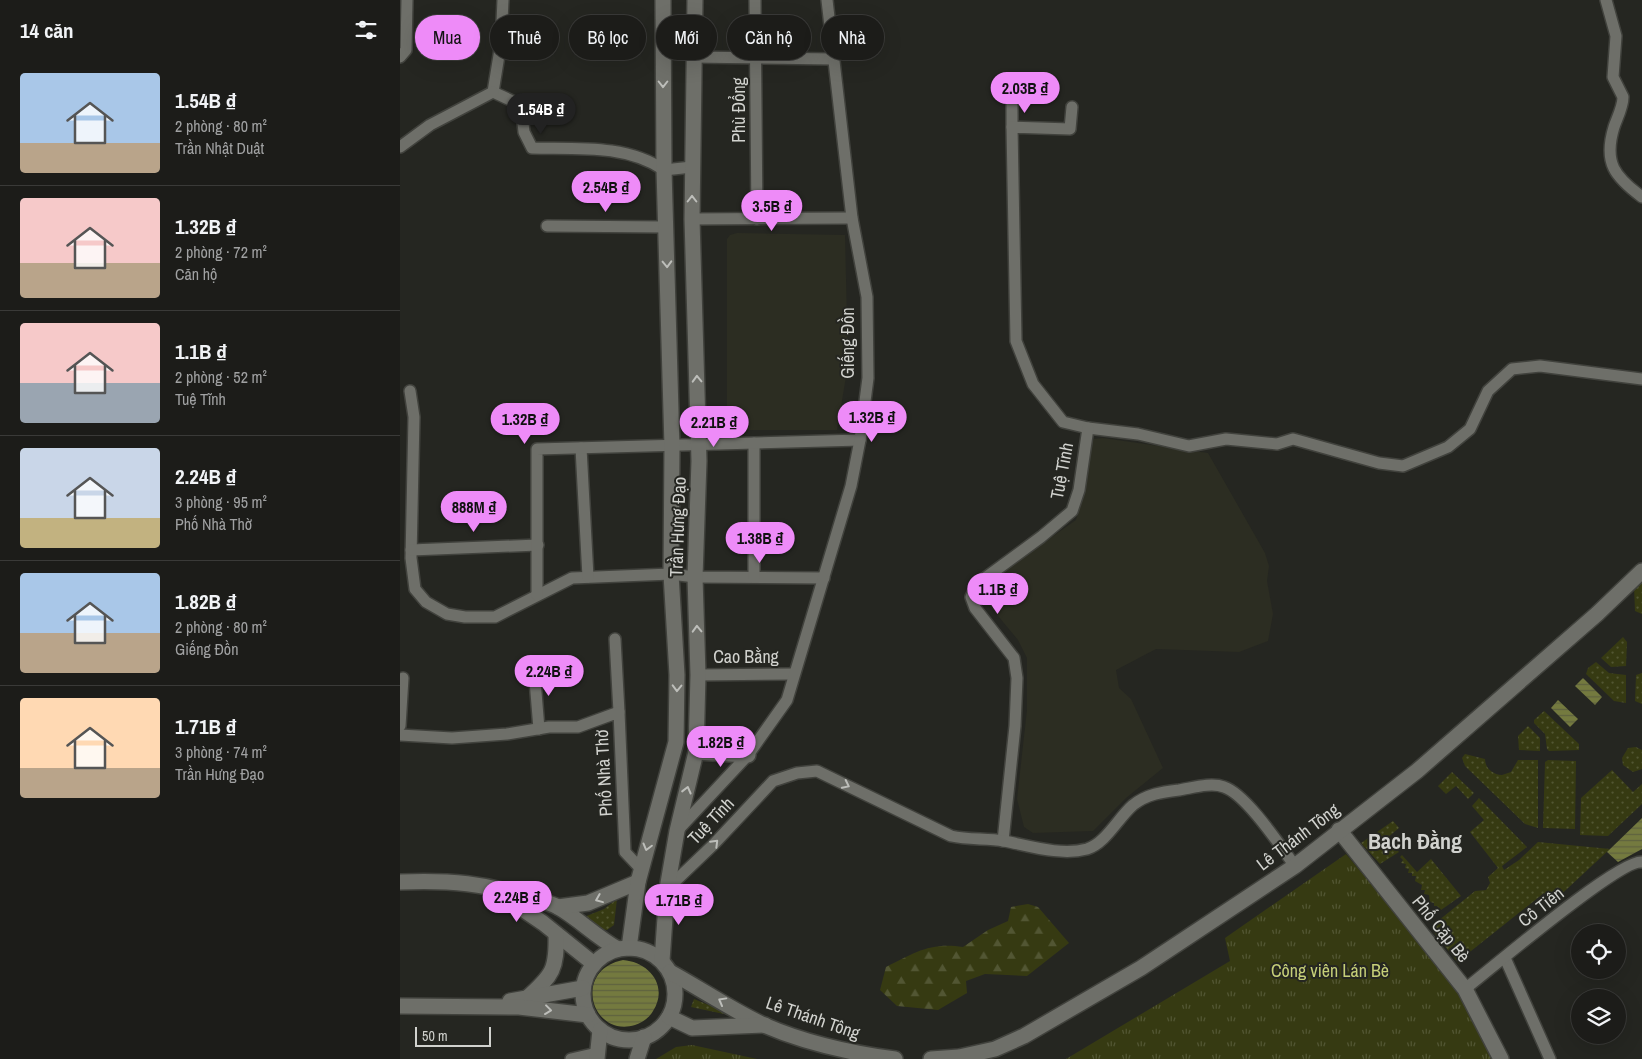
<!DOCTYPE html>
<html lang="vi">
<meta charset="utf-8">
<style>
body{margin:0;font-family:"Archivo Narrow",sans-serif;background:#252522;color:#f1f3f6;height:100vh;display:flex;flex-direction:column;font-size:19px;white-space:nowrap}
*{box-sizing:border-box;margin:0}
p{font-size:16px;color:#a0a1a2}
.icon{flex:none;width:28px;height:28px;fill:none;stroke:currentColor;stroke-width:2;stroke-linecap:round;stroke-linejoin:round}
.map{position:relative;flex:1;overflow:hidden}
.side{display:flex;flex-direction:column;background:#1c1c19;width:400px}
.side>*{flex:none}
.guide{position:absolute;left:15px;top:15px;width:475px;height:45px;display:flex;gap:10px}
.controls{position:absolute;left:1171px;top:924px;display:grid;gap:10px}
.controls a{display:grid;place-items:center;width:55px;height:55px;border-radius:50%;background:#1c1c19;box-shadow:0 5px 20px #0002,0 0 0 1px #3a3a38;font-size:25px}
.scale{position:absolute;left:15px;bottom:12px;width:76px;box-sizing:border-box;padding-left:5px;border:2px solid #d1d2ce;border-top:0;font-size:14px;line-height:18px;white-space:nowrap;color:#d1d2ce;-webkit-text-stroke:4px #252621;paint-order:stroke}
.price{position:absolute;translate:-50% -42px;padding:0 11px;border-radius:18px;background:#ee8bf8;color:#111;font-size:16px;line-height:32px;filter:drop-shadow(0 1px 2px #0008)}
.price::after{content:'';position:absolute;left:50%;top:30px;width:15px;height:11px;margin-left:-8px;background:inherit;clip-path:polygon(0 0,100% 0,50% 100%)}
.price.current{background:#222;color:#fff}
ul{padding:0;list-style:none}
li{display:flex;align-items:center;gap:15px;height:125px;padding:0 20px}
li+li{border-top:1px solid #3a3a38}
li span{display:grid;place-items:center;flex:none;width:140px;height:100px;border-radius:5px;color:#555}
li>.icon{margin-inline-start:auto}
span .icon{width:60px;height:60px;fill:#fffc;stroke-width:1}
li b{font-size:21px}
h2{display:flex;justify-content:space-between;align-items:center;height:60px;padding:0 20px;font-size:21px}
.chip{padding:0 18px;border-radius:22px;background:#1c1c19;box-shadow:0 5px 20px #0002,0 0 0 1px #3a3a38;font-size:18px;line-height:45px}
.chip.current{background:#ee8bf8;color:#111}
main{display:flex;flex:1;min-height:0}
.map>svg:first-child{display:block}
.built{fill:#2c2d22}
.grass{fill:url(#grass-dots)}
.forest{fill:url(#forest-firs)}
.park{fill:url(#park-tufts)}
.water{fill:url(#water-rules)}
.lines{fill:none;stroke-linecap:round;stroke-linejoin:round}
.street-casing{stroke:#41423d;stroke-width:14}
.secondary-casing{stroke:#41423d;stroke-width:18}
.street{stroke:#6e6f69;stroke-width:11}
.secondary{stroke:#6e6f69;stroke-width:15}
.oneway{stroke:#bdbeba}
.labels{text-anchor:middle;stroke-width:4;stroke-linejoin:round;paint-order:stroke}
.street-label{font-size:18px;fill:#d1d2ce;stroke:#252621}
.park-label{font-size:18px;fill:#c6cf78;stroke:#252621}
.district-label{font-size:22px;font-weight:bold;fill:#d1d2ce;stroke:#252621}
</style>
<main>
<section class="side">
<h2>14 căn<svg class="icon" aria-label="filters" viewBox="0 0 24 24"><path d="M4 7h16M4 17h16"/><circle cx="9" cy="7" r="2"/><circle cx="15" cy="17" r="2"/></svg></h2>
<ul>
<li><span style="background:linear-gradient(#a9c7e8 70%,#b9a48a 0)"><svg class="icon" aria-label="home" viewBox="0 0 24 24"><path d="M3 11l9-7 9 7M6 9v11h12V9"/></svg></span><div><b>1.54B ₫</b><p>2 phòng · 80 m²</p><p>Trần Nhật Duật</p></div></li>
<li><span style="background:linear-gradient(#f6c9c9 65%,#b9a48a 0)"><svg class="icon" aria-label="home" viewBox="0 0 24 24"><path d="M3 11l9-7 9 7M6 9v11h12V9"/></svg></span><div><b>1.32B ₫</b><p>2 phòng · 72 m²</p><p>Căn hộ</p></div></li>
<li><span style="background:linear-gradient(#f6c9c9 60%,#9aa5b1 0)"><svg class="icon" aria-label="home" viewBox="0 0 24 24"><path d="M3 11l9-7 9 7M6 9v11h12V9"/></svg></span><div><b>1.1B ₫</b><p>2 phòng · 52 m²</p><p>Tuệ Tĩnh</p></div></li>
<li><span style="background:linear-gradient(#c9d6e8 70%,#c2b280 0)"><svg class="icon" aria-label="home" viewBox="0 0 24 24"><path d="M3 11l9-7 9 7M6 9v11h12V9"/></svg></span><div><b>2.24B ₫</b><p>3 phòng · 95 m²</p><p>Phố Nhà Thờ</p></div></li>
<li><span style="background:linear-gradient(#a9c7e8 60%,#b9a48a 0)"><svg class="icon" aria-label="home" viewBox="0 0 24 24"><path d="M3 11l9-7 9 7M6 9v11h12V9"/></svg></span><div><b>1.82B ₫</b><p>2 phòng · 80 m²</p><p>Giếng Đồn</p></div></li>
<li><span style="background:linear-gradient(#ffd9b3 70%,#b9a48a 0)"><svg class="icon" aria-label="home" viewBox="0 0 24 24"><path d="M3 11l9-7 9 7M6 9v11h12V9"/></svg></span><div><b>1.71B ₫</b><p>3 phòng · 74 m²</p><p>Trần Hưng Đạo</p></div></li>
</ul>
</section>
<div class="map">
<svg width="1242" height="1059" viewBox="0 0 1242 1059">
<defs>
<pattern id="grass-dots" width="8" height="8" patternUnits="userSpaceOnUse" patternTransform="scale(1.25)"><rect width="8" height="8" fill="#363a12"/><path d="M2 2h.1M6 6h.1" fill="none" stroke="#525633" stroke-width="1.8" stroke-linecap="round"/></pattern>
<pattern id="forest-firs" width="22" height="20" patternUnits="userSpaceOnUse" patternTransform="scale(1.25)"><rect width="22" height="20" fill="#363a12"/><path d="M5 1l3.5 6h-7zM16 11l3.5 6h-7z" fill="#525633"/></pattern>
<pattern id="park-tufts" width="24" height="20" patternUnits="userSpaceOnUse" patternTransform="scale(1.25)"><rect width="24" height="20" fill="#363a12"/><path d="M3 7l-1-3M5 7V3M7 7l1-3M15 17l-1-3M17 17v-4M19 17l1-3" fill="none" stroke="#525633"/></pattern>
<pattern id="water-rules" width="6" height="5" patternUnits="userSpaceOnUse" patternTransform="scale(1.25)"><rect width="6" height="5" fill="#747a3f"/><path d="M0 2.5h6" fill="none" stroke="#5f623f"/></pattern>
</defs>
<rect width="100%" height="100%" fill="#252621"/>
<g class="built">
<path d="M337,233l108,2 3,130 -11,65h-110v-191l3,-4z"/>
<path d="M703,438l105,15 57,100 4,13 -2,15 6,33 -5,27 -29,11 -83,-3 -40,21 3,18 12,11 32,69 -37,30 -33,33 -60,2 -9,-6 -7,-28 10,-89v-52l-9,-18 -29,-35v-16l6,-9 18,-16 63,-44 8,-28 6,-45 4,-8z"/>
</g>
<g class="grass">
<path d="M1242,580v34l-7,-3 -1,-25z"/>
<path d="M1223,637l4,5 -1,24 -15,1 -10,-9z"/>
<path d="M1196,662l13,11 17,2v28l-12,-2 -28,-27 2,-6z"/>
<path d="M1242,673v31l-7,-3 1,-26z"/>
<path d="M1144,711l35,33v6l-30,1 -2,-2 -2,-15 -11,-11v-3z"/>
<path d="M1128,726l12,12v13l-21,-1 -1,-14z"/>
<path d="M1236,747l6,3v19l-9,3 -10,-7 -1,-7 6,-10z"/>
<path d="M1065,754l20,5c0,9 8,16 17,16l9,-3 7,-12h20v68l-13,-4 -60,-58 -3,-8z"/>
<path d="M1148,760l28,1 -1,68 -32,-1 2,-66z"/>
<path d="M1212,770l21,22 9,-8v20l-34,32 -28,-1 1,-37z"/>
<path d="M1052,772l22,21 -6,6 -12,-13 -10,8 -8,-8z"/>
<path d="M1079,798l48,49 -25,19 2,4 15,-10 19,-18 72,7 -57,53 -9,-9 -78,62 -7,9 -27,-34 1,-5 42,-34 11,-1 4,-7 -2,-6 10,-9 -28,-36 14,-12 -12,-14z"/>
<path d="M993,821l6,7 -12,10 12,14 -19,12 -19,-21z"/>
<path d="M1002,855l15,17 14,-13 30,37 -20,14 -4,-4h-3v-3l-4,-1 -1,-7 -5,-1 1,-4h-4l1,-5 -7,-4 1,-5h-4v-3h-4l1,-4 -4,-1 1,-4 -5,-1 2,-3 -3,-3z"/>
<path d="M217,899l-3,26 -7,5 -6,-1 -17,-12 20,-8z"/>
<path d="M294,999l44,18 -47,-10z"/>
</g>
<path class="forest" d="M628,904l10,3 31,36 -42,33 -42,-2 -19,7 1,12 -29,17 -41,-4 -17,-16 6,-23c28,-14 44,-25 77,-20l25,-17 20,-9 3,-14z"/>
<g class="park">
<path d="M946,854l115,138 30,67h-425l164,-98 -5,-23z"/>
<path d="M292,1045l65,14h-101l20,-12z"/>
</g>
<g class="water">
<path d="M1183,678l19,19 -7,8 -20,-19z"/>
<path d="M1158,700l20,19 -8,8 -19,-19z"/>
<path d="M1242,818v31l-24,13 -11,-10z"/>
<path d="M223,960c26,2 46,26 30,51 -4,7 -11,12 -18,14 -44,13 -63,-55 -12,-65z"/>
</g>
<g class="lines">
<g class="street-casing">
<g id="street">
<path d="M103,0l-2,43 -8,49 28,13 3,27 8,16c44,1 94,-4 132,22l28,-3"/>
<path d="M355,0l2,219"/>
<path d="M1206,0l10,36 -3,41 10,20c0,10 -6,21 -9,30 -11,36 1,50 28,70"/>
<path d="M0,57l6,-7 1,-50"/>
<path d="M293,57l140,2"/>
<path d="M612,100v27"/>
<path d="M672,107l-2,22 -58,-2 4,214 17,43 30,38 25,6 50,6 51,12 37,-7 51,5 16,-5 86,24 24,3 45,-19 22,-18 18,-38 24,-22 28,-3 102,13"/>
<path d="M0,147l30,-22 63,-33"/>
<path d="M292,219l160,-1"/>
<path d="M147,226l119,1"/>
<path d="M10,391l4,26 -3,141 4,31 11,13 21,12 18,3h30l77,-39 99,-4 24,3 129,1"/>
<path d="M181,448l7,129"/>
<path d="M11,550l127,-5"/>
<path d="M354,577v-134"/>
<path d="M137,595v-146l323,-9"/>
<path d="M215,639l4,73"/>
<path d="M134,668l5,61"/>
<path d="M298,675l96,-1"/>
<path d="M0,726l3,-48"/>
<path d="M0,735l52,3 55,-4 42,-7h29l41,-15 6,140 16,17"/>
<path d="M278,830l70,-75 39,-55 64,-214 9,-46 8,-62 -1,-81 -15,-79 -25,-218"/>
<path d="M603,841l12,-115 2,-48 -3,-20 -39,-50 -4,-11 6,-13 64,-47 31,-26 7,-21 9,-62"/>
<path d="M267,889l46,-44 60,-64 24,-8 20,-2 134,65c18,4 35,2 53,5 26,5 57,15 83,8 19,-6 31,-31 46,-44 14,-11 29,-13 46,-15 13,-2 32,-8 45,-3 22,7 57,60 71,79"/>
<path d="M1105,958l45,101"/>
<path d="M1065,989c26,-20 154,-130 177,-127"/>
<path d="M171,1059l26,-6"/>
</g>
</g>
<g class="secondary-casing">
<g id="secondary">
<path d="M296,752l52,3"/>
<path d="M939,830l126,159 36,70"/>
<path d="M0,882c49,-2 86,1 133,17 8,2 18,4 25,8 21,12 38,30 60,42"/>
<path d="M102,890l10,12 31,21 51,41"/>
<path d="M158,907l30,-4 50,-21"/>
<path d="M229,948l9,-66 38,-140 1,-67 -6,-101 1,-128 -8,-276 -1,-170"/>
<circle cx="229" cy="994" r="46"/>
<path d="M262,961l5,-72 10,-58 19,-79 2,-77 -3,-98 4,-116 -7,-242 3,-219"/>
<path d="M270,972c31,17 62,38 94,53 41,18 87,28 131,34"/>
<path d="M127,998c26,-23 30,-29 29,-64"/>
<path d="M110,1001l73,-13"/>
<path d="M0,1006l119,1 69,8"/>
<path d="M269,1017l23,11 73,-3"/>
<path d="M197,1059l3,-29"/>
<path d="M237,1059l7,-22"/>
<path d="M531,1059l28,-2 36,-8 29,-13 117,-68 154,-102 122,-95 180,-157 45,-43"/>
</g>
</g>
<use href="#street" class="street"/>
<use href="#secondary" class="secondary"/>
</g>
<defs><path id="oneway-chevron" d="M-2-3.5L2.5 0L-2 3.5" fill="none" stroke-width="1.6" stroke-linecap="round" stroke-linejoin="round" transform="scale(1.25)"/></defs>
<g class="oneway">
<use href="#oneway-chevron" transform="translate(263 84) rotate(90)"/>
<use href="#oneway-chevron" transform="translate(292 199) rotate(-90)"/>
<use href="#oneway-chevron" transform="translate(267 264) rotate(88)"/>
<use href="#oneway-chevron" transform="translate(297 379) rotate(-92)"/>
<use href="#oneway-chevron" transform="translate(297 629) rotate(-92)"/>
<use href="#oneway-chevron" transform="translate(277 688) rotate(91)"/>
<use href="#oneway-chevron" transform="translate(446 785) rotate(26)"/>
<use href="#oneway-chevron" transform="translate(287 790) rotate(-76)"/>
<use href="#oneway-chevron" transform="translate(315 843) rotate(-45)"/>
<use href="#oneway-chevron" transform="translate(247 847) rotate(105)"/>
<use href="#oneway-chevron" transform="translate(199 899) rotate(158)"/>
<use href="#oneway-chevron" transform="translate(322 1001) rotate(-151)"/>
<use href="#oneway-chevron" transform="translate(148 1010) rotate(7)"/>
</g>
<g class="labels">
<g class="street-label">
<text transform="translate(339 110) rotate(-90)" y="6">Phù Đổng</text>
<text transform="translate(448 343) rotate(-90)" y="6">Giếng Đồn</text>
<text transform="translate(662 471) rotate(-79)" y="6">Tuệ Tĩnh</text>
<text transform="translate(278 527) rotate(-88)" y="6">Trần Hưng Đạo</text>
<text x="346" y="663">Cao Bằng</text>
<text transform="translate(204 773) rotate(-93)" y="6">Phố Nhà Thờ</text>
<text transform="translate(311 821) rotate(-46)" y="6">Tuệ Tĩnh</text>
<text transform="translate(898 837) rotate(-37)" y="6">Lê Thánh Tông</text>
<text transform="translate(1141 907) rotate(-38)" y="6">Cô Tiên</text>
<text transform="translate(1041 929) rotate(51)" y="6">Phố Cặp Bè</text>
<text transform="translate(413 1018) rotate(19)" y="6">Lê Thánh Tông</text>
</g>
<g class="park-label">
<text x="930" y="977">Công viên Lán Bè</text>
</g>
<g class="district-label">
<text x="1015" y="849">Bạch Đằng</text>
</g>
</g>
</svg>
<div class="controls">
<a><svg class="icon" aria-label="locate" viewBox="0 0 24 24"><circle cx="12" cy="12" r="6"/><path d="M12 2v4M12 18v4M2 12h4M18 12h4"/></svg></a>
<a><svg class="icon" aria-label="layers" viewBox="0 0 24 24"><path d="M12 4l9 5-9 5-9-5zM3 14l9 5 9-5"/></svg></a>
</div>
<div class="scale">50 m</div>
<b class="price" style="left:625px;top:114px">2.03B ₫</b>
<b class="price current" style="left:141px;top:135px">1.54B ₫</b>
<b class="price" style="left:206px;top:213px">2.54B ₫</b>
<b class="price" style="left:372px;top:232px">3.5B ₫</b>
<b class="price" style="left:472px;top:443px">1.32B ₫</b>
<b class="price" style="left:125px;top:445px">1.32B ₫</b>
<b class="price" style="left:314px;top:448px">2.21B ₫</b>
<b class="price" style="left:74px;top:533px">888M ₫</b>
<b class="price" style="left:360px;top:564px">1.38B ₫</b>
<b class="price" style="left:598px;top:615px">1.1B ₫</b>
<b class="price" style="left:149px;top:697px">2.24B ₫</b>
<b class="price" style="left:321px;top:768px">1.82B ₫</b>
<b class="price" style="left:117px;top:923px">2.24B ₫</b>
<b class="price" style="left:279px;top:926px">1.71B ₫</b>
<div class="guide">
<a class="chip current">Mua</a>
<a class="chip">Thuê</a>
<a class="chip">Bộ lọc</a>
<a class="chip">Mới</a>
<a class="chip">Căn hộ</a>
<a class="chip">Nhà</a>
</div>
</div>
</main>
